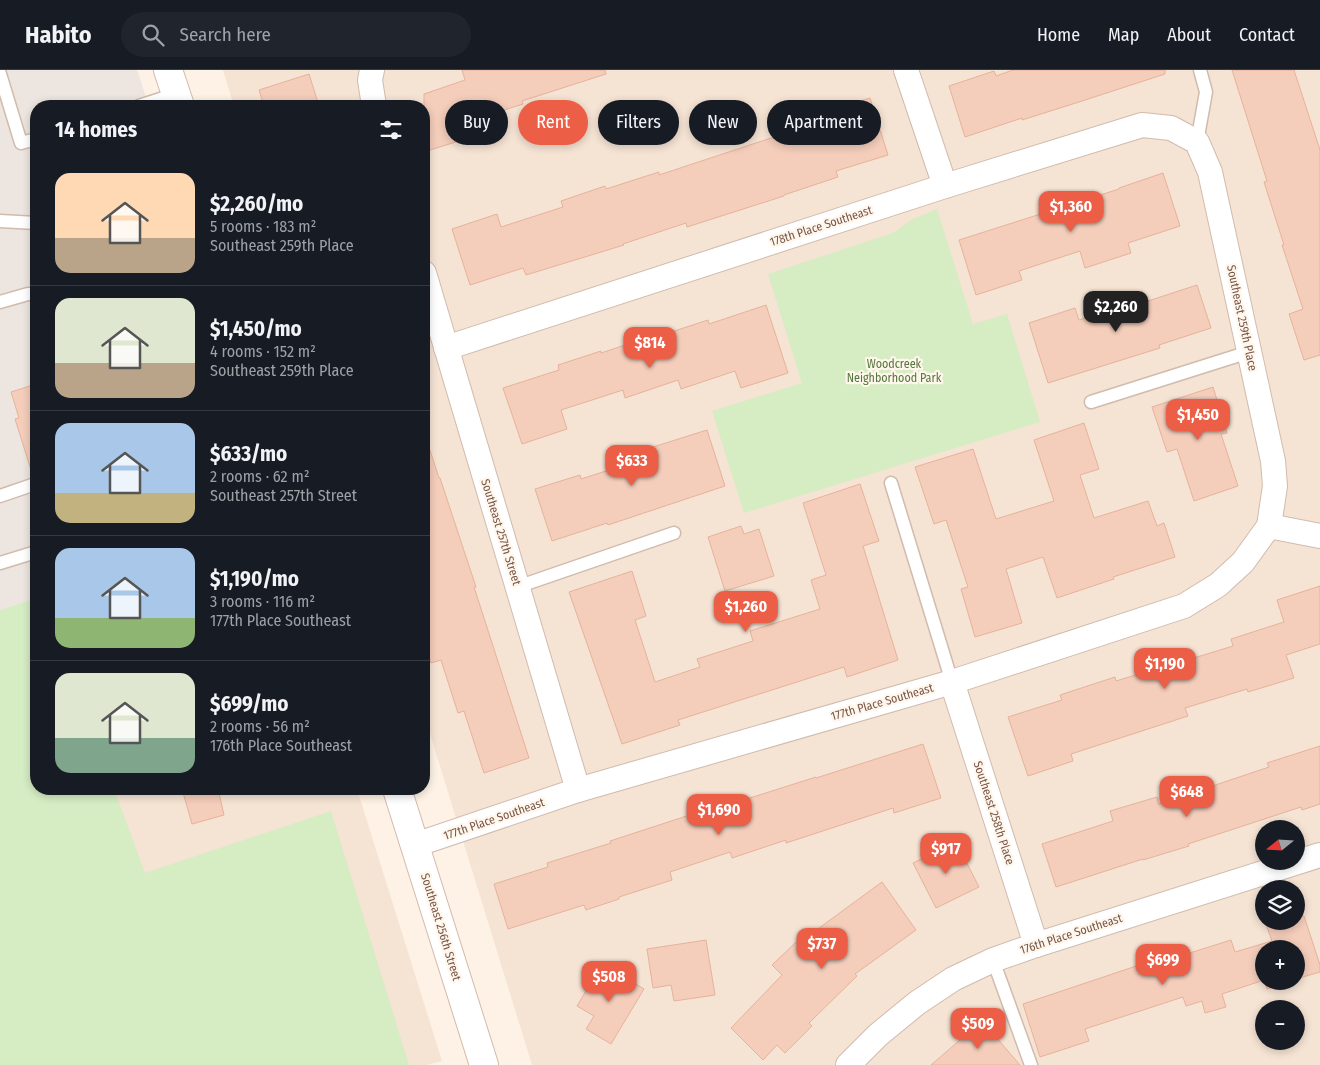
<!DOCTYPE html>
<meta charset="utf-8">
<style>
body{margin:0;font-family:"Fira Sans Condensed",sans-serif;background:#20242c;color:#f1f3f6;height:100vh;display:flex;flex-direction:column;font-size:19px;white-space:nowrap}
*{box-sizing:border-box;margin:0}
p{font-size:16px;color:#9ea1a6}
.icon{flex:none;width:28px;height:28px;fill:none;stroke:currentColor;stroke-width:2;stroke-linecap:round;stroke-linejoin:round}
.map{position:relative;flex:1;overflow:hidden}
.sheet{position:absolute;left:30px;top:30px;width:400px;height:695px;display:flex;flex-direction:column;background:#171b24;border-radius:20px;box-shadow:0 2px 8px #0003}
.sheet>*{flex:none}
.banner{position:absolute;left:445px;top:30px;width:475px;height:45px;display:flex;gap:10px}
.needle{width:32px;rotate:252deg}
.fabs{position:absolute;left:1255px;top:750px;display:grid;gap:10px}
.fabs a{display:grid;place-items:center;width:50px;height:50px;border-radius:50%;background:#171b24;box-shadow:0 2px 8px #0003;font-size:25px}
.price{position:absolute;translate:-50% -42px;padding:0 11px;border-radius:10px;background:#ec5e46;color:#fff;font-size:16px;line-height:32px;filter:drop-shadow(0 1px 2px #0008)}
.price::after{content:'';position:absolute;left:50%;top:30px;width:15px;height:11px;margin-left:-8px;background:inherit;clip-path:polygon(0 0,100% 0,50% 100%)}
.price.active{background:#222;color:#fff}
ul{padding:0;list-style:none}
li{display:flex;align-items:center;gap:15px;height:125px;padding:0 25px}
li+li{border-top:1px solid #363941}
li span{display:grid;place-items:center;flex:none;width:140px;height:100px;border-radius:15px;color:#555}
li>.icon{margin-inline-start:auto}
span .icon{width:60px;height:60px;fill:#fffc;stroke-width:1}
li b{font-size:21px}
h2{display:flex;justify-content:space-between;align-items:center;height:60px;padding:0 25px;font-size:21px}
.chip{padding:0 18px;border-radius:22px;background:#171b24;box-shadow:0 2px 8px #0003;font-size:18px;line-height:45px}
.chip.active{background:#ec5e46;color:#fff}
header{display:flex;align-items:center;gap:30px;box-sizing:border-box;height:70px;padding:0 25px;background:#171b24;border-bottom:1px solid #363941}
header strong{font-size:24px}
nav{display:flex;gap:28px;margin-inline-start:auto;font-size:18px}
.search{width:350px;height:45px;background:#20242c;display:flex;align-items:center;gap:12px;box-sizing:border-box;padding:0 18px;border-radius:28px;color:#9ea1a6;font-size:19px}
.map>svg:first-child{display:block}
.residential{fill:#f5e3d3;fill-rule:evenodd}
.industrial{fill:#ede5df}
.green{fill:#d6ecc3}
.building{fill:#f4cdbb;stroke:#e7b29b}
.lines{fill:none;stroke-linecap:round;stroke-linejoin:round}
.lane-casing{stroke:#d1bbad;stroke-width:15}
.street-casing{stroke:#d1bbad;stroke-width:26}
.secondary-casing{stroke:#d5baab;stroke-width:30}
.lane{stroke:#fff;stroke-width:12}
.street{stroke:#fff;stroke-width:24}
.secondary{stroke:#fff;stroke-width:28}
.labels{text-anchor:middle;stroke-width:4.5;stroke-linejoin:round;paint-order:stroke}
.street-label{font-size:12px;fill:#775649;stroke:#fff6ec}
.park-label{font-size:12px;fill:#53783d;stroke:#fff6ec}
</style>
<header>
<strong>Habito</strong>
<div class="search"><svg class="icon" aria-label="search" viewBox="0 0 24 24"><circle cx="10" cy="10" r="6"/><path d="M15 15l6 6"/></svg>Search here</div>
<nav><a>Home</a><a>Map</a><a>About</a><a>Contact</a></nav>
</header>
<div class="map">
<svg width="1320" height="995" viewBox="0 0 1320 995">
<rect width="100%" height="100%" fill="#fdf2e5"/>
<g class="residential">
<path d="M223,0h1097v995h-788l-108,-351v-608h-190zM1264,759h32v32h-32zM1264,819h32v32h-32zM1264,879h32v32h-32zM1264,939h32v32h-32z"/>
<path d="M36,528v191h321l85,272 -15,4h-427v-455z"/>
</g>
<path class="industrial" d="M0,0h137l12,36h-113v492l-36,12z"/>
<g class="green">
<path d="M937,139l36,115 34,-10 33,108 -296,91 -32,-102 90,-28 -34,-109 125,-41 18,-13z"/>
<path d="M36,528v191h78l31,84 186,-62 78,254h-409v-455z"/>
</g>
<g class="building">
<path d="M462,0h143l1,4 -84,27 1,3 -53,17 5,15 -48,15 -3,-10v-47l41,-14z"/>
<path d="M1013,0h152v4l-86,28 -57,18v-2l-57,19 -16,-51 45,-15 2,5z"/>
<path d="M1232,0h62l26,80v205l-16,5 -15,-46 14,-5 -21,-64h2l-20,-63 3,-1z"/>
<path d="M309,4l10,32h-55l-5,-16z"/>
<path d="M870,28l18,57 -52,16 2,6 -54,18v1l-97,31 -1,-4 -63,21 1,1 -98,30 -3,-7 -53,17 -18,-56 45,-15 4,13 62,-20 -2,-6 44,-15 1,3 53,-17v3l115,-38 -1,-3 54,-17 -2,-5z"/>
<path d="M1163,103l17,53 -52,17 3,10 -46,15 -5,-17 -61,20 3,9 -46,15 -17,-55 160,-51v-1z"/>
<path d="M1197,215l14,43 -52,17 1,3 -112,35 -19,-60 46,-15 4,12 65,-21 1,3z"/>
<path d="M766,235l22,68 -47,15 -6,-17 -54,18 -3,-9 -53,18 -2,-8 -62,20 6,19 -45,15 -19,-56 56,-18 -1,-5 43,-14v2l54,-18 1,2 52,-17 1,4z"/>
<path d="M36,314v88l-4,1 -17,-54 4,-1 -8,-26z"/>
<path d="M1213,317l14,46 -6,1 17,52 -44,15 -17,-52 -10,3 -15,-45z"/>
<path d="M1084,353l15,46 -19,6 14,43 54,-17 9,25 7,-3 11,34 -62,20 1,2 -57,19 -14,-41 -37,12 16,54 -47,14 -14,-48 7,-2 -22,-67 -12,4 -19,-57 58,-18 23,70 58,-18 -20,-61z"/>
<path d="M707,360l18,56 -117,39 -1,-2 -55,18 -17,-52 45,-14 1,4 75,-24 -3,-8z"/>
<path d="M424,374h4l11,34h1l36,109h-2l55,171 -45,15 -20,-62 -6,2 -17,-53 -10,3 -7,-21z"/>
<path d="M860,414l19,57 -16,5 35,114 -51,17 -3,-10 -166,53 2,5 -58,19 -53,-152 63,-21 14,45 -11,4 20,62 45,-15 -3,-8 56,-18 -3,-10 70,-22 -9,-29 15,-5 -23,-72z"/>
<path d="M741,456l3,8 15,-5 15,47 -49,15 -17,-54z"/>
<path d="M1320,516v58l-34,11 8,23 -46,14 -1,-3 -62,19 3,8 -117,38 2,7 -45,15 -20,-59 54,-17 -2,-5 55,-18 1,4 55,-17v1l62,-19 -2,-7 53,-17 -7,-22z"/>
<path d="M923,674l18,54 -47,15 -1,-5 -107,35v-3l-54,18 -2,-6 -60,20 2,8 -53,17v2l-33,11 -2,-5 -76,24 -14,-45 54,-17 -1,-4 64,-20 -1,-2 98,-32 1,2 107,-34v1z"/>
<path d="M1320,676v58l-18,6 -1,-3 -113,37 1,2 -46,14v-1l-87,28 -14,-43 71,-23 -3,-10 47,-14 2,7 110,-37 -2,-4z"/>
<path d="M182,719h36l6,26 -32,9z"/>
<path d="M956,772l23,45 -43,21 -23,-45z"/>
<path d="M882,812l34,48 -61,44 2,2 -48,47 3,3 -27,27 -8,-8 -14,15 -32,-32 51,-53 -10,-10 39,-37 4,3z"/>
<path d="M1304,846l16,49v7l-24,7v-30h-32v31l-42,14 4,13 -21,6 -3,-12 -16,5 -3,-9 -98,32 4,12 -49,16 -17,-53 134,-45 1,4 73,-23 4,12 37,-11 -5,-14 19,-6h10v-3z"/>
<path d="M706,870l9,55 -41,6 -3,-16 -18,3 -6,-39z"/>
<path d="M602,894l42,25 -33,55 -25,-15 8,-13 -17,-10z"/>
<path d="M1264,911h26l-23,8z"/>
<path d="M982,951l38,44h-89z"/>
</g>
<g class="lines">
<g class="lane-casing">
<g id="lane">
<path d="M0,4l21,69 15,-4"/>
<path d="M139,36l37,-12"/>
<path d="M1197,72l9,-50 -6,-22"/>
<path d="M0,151l36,2"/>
<path d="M0,232l28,-8h8"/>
<path d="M1091,332l158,-50"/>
<path d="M891,413l61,199"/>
<path d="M0,426l35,-12"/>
<path d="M0,493l36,-11"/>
<path d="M517,517l157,-54"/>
<path d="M993,890l38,105"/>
</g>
</g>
<g class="street-casing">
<g id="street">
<path d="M372,0l-2,10 4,26"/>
<path d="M906,0l39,116"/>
<path d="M424,203l154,517"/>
<path d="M446,278l499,-162 197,-61 29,3 26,14 13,30 63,289 2,25 -6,40"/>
<path d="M952,612l84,263"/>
<path d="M415,775l163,-55 374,-108 232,-76 34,-21 25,-23 26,-36 51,10"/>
<path d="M848,995l30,-30 39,-32 36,-24 40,-19 43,-15 284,-90"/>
</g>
</g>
<g class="secondary-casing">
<g id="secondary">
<path d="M168,0l12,36"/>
<path d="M397,719l87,276"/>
</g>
</g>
<use href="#lane" class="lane"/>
<use href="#street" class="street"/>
<use href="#secondary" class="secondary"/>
</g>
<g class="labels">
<g class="street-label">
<text transform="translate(821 156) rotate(-18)" y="4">178th Place Southeast</text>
<text transform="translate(1242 248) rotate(78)" y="4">Southeast 259th Place</text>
<text transform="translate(501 462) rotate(73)" y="4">Southeast 257th Street</text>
<text transform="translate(882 632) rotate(-16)" y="4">177th Place Southeast</text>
<text transform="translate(994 743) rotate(72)" y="4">Southeast 258th Place</text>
<text transform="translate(494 749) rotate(-19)" y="4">177th Place Southeast</text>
<text transform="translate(441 857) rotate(73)" y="4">Southeast 256th Street</text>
<text transform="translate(1071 864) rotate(-18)" y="4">176th Place Southeast</text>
</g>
<g class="park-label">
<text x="894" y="298">Woodcreek<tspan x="894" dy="14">Neighborhood Park</tspan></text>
</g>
</g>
</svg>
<div class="fabs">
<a><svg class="needle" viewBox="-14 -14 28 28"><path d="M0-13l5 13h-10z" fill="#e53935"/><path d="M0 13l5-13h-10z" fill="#9ea1a6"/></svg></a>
<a><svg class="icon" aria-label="layers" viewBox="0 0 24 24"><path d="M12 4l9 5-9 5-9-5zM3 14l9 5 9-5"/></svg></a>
<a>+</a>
<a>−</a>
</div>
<b class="price" style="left:1071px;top:163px">$1,360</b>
<b class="price active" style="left:1116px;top:263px">$2,260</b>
<b class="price" style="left:650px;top:299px">$814</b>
<b class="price" style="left:1198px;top:371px">$1,450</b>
<b class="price" style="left:632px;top:417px">$633</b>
<b class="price" style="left:746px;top:563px">$1,260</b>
<b class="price" style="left:1165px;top:620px">$1,190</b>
<b class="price" style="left:1187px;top:748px">$648</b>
<b class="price" style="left:719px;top:766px">$1,690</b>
<b class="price" style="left:946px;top:805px">$917</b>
<b class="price" style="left:822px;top:900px">$737</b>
<b class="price" style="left:1163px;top:916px">$699</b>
<b class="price" style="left:609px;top:933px">$508</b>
<b class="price" style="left:978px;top:980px">$509</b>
<div class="banner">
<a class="chip">Buy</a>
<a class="chip active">Rent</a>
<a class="chip">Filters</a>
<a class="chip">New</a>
<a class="chip">Apartment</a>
</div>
<section class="sheet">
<h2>14 homes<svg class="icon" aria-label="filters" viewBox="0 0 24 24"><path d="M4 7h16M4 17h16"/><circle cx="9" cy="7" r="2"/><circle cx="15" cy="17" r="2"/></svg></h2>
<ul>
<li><span style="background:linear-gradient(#ffd9b3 65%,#b9a48a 0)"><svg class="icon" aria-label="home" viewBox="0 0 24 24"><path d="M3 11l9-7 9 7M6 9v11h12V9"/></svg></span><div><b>$2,260/mo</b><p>5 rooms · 183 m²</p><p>Southeast 259th Place</p></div></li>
<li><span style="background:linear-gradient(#dfe7d0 65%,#b9a48a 0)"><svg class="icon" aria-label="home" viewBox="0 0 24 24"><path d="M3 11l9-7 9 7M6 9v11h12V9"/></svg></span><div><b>$1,450/mo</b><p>4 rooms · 152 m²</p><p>Southeast 259th Place</p></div></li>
<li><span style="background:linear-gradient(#a9c7e8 70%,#c2b280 0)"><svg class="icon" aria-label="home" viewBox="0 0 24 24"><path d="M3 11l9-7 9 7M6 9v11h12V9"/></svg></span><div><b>$633/mo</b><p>2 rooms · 62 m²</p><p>Southeast 257th Street</p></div></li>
<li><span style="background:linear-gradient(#a9c7e8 70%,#8fb573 0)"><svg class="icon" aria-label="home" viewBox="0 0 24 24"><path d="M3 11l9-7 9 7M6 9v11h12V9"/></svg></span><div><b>$1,190/mo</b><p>3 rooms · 116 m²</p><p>177th Place Southeast</p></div></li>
<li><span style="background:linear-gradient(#dfe7d0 65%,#7fa58c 0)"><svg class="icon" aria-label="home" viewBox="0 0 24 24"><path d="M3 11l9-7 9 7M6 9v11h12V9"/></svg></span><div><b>$699/mo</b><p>2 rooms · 56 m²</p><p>176th Place Southeast</p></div></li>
</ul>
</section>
</div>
